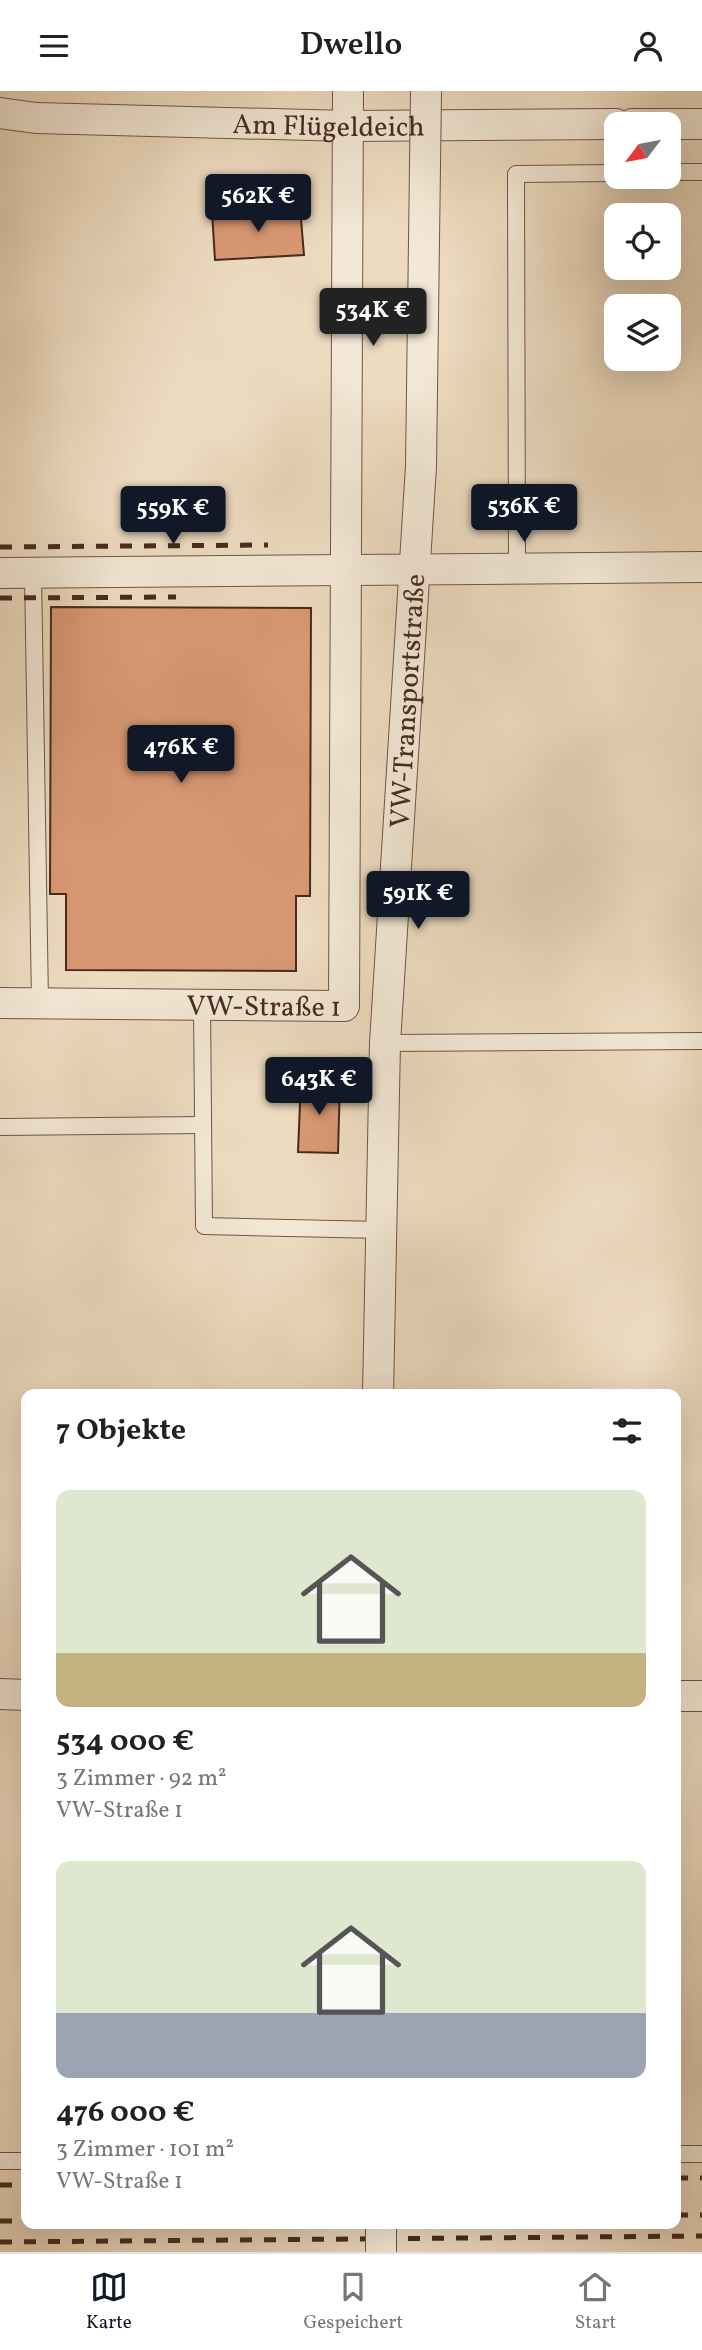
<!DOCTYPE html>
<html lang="de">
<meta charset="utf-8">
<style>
body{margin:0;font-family:Vollkorn,serif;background:#f6f6f6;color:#222;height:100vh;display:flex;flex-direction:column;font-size:26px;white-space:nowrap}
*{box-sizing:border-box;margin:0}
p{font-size:23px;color:#767676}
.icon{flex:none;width:38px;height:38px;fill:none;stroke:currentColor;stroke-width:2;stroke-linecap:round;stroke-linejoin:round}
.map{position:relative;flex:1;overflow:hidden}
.panel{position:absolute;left:21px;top:1298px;width:660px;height:840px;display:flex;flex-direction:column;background:#fff;border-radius:14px;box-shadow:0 7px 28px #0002}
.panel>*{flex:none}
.needle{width:46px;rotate:238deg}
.fabs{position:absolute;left:604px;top:21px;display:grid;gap:14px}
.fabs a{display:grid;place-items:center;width:77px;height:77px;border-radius:14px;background:#fff;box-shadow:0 7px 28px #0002;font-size:35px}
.price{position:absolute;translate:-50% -60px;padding:0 16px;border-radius:7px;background:#111827;color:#fff;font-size:23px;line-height:46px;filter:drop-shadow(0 2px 4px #0008)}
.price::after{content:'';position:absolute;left:50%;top:42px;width:21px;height:16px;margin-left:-10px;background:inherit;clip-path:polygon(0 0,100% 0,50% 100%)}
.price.on{background:#222;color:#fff}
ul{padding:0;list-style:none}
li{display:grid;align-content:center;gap:14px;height:371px;padding:0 35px}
li span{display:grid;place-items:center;height:217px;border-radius:14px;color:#555}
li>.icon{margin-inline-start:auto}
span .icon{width:126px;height:126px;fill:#fffc;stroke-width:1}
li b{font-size:30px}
h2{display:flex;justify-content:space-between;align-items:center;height:84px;padding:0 35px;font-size:30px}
header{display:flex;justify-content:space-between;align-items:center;height:91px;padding:0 35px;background:#fff;font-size:32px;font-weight:600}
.menu{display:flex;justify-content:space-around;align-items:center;height:98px;border-top:2px solid #e0e0e0;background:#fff;font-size:19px;color:#767676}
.menu a{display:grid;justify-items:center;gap:4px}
.menu .on{color:#111827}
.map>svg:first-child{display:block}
.building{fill:#d89873;stroke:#472a20;stroke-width:2}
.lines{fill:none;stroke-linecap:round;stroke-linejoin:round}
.service-casing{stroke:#705648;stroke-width:18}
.minor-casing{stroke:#705648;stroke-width:32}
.service{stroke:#f3e8d6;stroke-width:16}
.minor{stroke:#f3e8d6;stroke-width:30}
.rail{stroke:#472a20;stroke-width:5;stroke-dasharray:12 12;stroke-linecap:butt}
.minor-bridge-casing{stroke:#705648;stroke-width:32;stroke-linecap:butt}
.minor-bridge{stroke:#f3e8d6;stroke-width:30}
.labels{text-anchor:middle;stroke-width:6;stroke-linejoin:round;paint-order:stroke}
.street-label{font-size:28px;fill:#472a20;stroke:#f3e8d6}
</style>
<header><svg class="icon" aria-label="menu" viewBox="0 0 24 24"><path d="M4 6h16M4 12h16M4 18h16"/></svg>Dwello<svg class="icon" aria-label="person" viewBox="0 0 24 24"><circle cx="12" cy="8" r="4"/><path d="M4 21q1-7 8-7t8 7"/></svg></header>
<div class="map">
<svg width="702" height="2161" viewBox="0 0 702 2161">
<rect width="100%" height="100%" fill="#eddbc0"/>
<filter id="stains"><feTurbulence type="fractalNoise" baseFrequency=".00286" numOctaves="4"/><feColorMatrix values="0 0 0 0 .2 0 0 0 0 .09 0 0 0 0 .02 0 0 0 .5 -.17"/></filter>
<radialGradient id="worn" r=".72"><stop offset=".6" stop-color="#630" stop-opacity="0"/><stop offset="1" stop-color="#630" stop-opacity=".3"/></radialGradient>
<g class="building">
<path d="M300,116l4,48 -89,5 -3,-48z"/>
<path d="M51,516l260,1 -1,288h-14v75l-230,-1v-76h-16z"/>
<path d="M301,989l39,1 -2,72 -40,-1z"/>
</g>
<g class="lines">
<g class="service-casing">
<g id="service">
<path d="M668,81h34"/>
<path d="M517,479l-1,-396 100,-1"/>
<path d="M33,482l7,430"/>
<path d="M202,914l2,221 177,4"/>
<path d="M385,952l317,-2"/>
<path d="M0,1036l203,-2"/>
<path d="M676,2063h26"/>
<path d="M0,2070h26"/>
</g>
</g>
<g class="minor-casing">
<g id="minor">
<path id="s1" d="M0,22l36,5 312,8 268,-2"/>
<path d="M632,33h70"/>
<path d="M0,482l702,-6"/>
<path id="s2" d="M0,912l344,3 4,-915"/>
<path id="s3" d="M378,1304l7,-352 36,-577"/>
<path d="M0,1603l26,1"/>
<path d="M676,1605h26"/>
</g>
</g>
<use href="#service" class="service"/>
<use href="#minor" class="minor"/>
<g class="rail">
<path d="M0,456l268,-2"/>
<path d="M0,507l176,-1"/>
<path d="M676,2087h26"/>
<path d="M0,2094h26"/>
<path d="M676,2124h26"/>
<path d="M0,2130h26"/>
<path d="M0,2151l702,-6"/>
</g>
<g class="minor-bridge-casing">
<g id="minor-bridge">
<path d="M421,375l5,-375"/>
<path d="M381,2133v28"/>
</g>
</g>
<use href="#minor-bridge" class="minor-bridge"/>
</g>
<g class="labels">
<g class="street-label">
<text dy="10" stroke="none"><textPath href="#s1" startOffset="329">Am Flügeldeich</textPath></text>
<text dy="10" stroke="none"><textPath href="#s3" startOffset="695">VW-Transportstraße</textPath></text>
<text dy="10" stroke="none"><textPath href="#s2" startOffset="264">VW-Straße 1</textPath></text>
</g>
</g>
<rect width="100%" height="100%" filter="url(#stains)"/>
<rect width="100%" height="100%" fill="url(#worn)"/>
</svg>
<div class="fabs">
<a><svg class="needle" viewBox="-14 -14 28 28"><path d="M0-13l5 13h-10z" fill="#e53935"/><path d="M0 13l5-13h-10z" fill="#767676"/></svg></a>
<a><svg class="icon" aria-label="locate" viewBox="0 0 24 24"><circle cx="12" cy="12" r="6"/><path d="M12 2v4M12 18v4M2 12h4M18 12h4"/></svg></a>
<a><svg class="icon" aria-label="layers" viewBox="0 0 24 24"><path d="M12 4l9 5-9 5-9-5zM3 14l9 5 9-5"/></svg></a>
</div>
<b class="price" style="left:258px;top:143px">562K €</b>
<b class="price on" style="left:373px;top:257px">534K €</b>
<b class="price" style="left:524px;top:453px">536K €</b>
<b class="price" style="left:173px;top:455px">559K €</b>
<b class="price" style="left:181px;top:694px">476K €</b>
<b class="price" style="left:418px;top:840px">591K €</b>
<b class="price" style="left:319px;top:1026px">643K €</b>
<section class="panel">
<h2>7 Objekte<svg class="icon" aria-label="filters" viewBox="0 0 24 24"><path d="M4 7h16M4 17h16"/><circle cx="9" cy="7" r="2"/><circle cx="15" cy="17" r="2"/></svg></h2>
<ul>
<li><span style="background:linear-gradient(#dfe7d0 75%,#c2b280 0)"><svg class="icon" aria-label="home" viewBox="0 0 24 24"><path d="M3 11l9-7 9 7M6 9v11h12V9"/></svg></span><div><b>534 000 €</b><p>3 Zimmer · 92 m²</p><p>VW-Straße 1</p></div></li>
<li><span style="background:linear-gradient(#dfe7d0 70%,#9aa5b1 0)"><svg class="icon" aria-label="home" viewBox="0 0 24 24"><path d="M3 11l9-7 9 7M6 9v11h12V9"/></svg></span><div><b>476 000 €</b><p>3 Zimmer · 101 m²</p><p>VW-Straße 1</p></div></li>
</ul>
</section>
</div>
<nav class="menu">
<a class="on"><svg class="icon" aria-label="map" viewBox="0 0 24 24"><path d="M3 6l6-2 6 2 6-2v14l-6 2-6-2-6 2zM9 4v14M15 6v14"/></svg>Karte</a>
<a><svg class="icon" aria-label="saved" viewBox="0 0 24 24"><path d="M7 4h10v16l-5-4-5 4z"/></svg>Gespeichert</a>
<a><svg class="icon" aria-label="home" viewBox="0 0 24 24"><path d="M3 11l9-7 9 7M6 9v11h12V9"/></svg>Start</a>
</nav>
